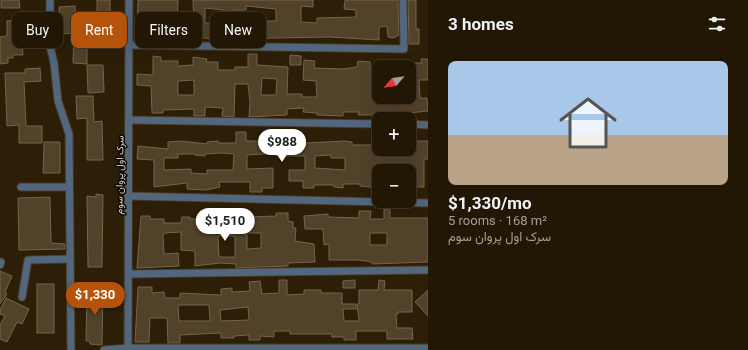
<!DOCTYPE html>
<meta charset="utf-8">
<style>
body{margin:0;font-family:Roboto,Vazirmatn,sans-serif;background:#2e2313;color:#f1f3f6;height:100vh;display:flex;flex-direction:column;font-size:15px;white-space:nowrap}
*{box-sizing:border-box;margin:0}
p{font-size:13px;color:#a29f9a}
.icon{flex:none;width:22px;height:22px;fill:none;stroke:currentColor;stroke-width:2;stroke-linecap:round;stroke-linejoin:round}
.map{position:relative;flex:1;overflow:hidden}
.side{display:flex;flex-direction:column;background:#221605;width:320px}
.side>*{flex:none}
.banner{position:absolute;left:12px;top:12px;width:356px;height:36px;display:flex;gap:8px}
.needle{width:26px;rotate:242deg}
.fabs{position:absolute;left:372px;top:60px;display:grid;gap:8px}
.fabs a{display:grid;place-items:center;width:44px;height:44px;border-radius:8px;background:#221605;box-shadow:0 4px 16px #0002,0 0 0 1px #3f3527;font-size:20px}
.price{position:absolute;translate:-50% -34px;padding:0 9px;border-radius:14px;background:#fff;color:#222;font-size:13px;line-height:26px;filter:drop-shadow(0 1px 2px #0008)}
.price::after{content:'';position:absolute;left:50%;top:24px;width:12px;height:9px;margin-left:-6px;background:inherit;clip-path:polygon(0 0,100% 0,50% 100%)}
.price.selected{background:#b45309;color:#fff}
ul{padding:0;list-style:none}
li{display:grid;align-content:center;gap:8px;height:212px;padding:0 20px}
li+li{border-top:1px solid #3f3527}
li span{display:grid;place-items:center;height:124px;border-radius:8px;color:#555}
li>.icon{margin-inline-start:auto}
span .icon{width:72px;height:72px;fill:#fffc;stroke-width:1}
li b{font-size:17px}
h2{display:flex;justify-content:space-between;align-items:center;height:48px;padding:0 20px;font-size:17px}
.chip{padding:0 14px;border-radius:8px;background:#221605;box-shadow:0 4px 16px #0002,0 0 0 1px #3f3527;font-size:14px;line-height:36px}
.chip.selected{background:#b45309;color:#fff}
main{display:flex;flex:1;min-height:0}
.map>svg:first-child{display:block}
.building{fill:#53422a;stroke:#76644b;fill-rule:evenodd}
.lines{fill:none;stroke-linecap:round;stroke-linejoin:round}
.minor-casing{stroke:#493a25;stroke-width:9}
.minor{stroke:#52677d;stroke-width:7}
.labels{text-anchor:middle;stroke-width:3;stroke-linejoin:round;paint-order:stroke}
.street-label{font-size:10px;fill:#dbd0c3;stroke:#100903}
</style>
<main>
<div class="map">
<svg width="428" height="350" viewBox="0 0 428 350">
<rect width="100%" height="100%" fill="#2d1e07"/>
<g class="building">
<path d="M1,0h18l1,8h-19z"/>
<path d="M97,0h13v11l3,1 -1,32 -25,-1v21l-14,-1 1,-28h23z"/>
<path d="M138,0h40l-1,24h17l-1,-24h120v7l-12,-1v16l16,1v-5l39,-1v-7l-12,-1 1,-9h53l1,35 -5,3 -6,-1 -1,-11 -8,1v13l-49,-3 -112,2 -28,-2 -1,4h-9v-4l-13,-1 1,-22 -24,-1v12h6v14h-13zM246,6l30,3v12h-13v3l-30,1 1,-15h12zM205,8l18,2 -1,14 -17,-1z"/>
<path d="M408,0h8v29h3v15h-10z"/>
<path d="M75,6l2,27 -17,1 -1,-27z"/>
<path d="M20,20v8l5,1 1,15h-4l1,11h-10v3h-5v5l-8,1v-27l7,-1v-15z"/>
<path d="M248,54h9v11l31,2 -1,27h15v3h15l-1,-16 -13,-1 1,-20 11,1 -1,7 30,1 13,-2 1,-6 12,1v7h9v28h30v-34h13l-1,-4h7v21h-9l1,18h7l1,13 -20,2 -27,-2v3l-11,1h-12l1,-3h-16v4l-26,-1v-2l-14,-1 1,-4 -17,1v6l-38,2 1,-15 -2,-18h-13l-1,33 -12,-1 1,-8 -18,-1v9h-11v-7l-31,1v3h-11l-1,-27 -14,-1v-11l16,1v-19l8,1v4h17v5l15,-1v-8l14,2 -1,3h12v8h17v-3h13zM262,78l15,1 -1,16h-15zM194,80v15h-16v-14z"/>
<path d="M290,55l11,1v9h-11z"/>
<path d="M87,65h16l1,27 -16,1z"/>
<path d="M40,68l1,13 -17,1 2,44h16v17h-23v-18l-12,1 -2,-53h20v-4z"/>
<path d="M76,96h17l1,26 8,-1 1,39h-16v-42l-10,1z"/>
<path d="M236,132h10v9h28v3h13l58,-3 7,1v3h20v-7h7v11h30v-8h19v18h-4v28h-10v-5h-5v-11h-30v17l-19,-2v-2h-17v4l-9,-1v-2h-20v3h-11v-7h-14v-11h16v-14h-29v-1l-13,-1 -16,1v14l26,-1v20h-11v4h-12v-10h-31l1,5 -14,3 -19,-1v-6l-33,4v-27l-17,-1 1,-13 30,3v-7l13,-1 26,3v-2l11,-1v2h18zM222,153l12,1 -1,16h-26v4l-16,-1v-4l-27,1v-12h14v-4h17v1l10,1v-2zM331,155v3h14v12l-30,-2v-12z"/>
<path d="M44,142h16v31h-17z"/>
<path d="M96,194l7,1 -1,72h-14l-1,-71 9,1z"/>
<path d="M50,197l1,46 14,1v5l-46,1 -1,-52z"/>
<path d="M384,209h6v9h38v44l-56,2v-2l-14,-2h-29v-16l-5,1 -1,-16h-18l-1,-13 24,-2v3l31,1v-7h12l-1,8h14zM370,233h17v12h-17z"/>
<path d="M276,213h12v8l5,1v6h3l-1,13 19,3 1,18 -27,1v3l-27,1 -25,1v-4l-16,-1 -25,3v-15l-14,-1v-18l-16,1 -2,2 1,19 14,-1 1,13 -42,2 4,-52h9v3h14v4h17l1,-6h8v2h18l1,-4h25v4h13v-2l29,-1zM247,233h14v15l-14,1zM218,236h17v21h-16z"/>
<path d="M0,271l12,5 -7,16 2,2 -7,10z"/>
<path d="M279,280h8v15l17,-1v-4h17v3h21v11h14v5h-13l1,12h15l-2,-17h2v-14h19l1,-10 6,1 -1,9h28v22h-14v2h-2l1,14h15l1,11h-26v-8h-31v9h-12v-3h-12v-3h-42v-3h-16v6l-14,-1v4h-11v-5l-15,1v2h-13v-5l-41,2v8h-12l-1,-25h-17l-1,24h-14l3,-55h14v6l12,-1 1,6h15v-5l41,2v-6l11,-1v4l18,-1 -1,-9 11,-1 2,13 17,-1zM178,305h31l1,16h-31zM248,307l1,13 -28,1 -1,-11z"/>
<path d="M355,280v8h-12v-7z"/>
<rect x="37" y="284" width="17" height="49"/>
<path d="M87,289h16l-1,56 -12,-1v-3h-4z"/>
<path d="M428,290v26l-13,-14z"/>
<path d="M6,298l23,11 -7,15 -5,-2 -10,20 -7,-3v-14l5,-9 -5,-2v-4z"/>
</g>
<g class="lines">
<g class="minor-casing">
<g id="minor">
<path d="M50,0v46l4,17 4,38 11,33 2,216"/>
<path d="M129,45l275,4 -1,-49"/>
<path d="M130,120l249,4"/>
<path d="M409,124l19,1"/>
<path d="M21,187h48"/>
<path d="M128,196l300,7"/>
<path d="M0,265l1,-3"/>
<path d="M130,274l298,-4"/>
<path d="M22,297l6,-37 42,-1"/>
<path d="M104,350l24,-2h300"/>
<path d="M128,350l1,-350"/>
</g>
</g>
<use href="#minor" class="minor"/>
</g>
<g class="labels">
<g class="street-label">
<text transform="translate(119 175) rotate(-89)" y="4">سرک اول پروان سوم</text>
</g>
</g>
</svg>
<div class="fabs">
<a><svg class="needle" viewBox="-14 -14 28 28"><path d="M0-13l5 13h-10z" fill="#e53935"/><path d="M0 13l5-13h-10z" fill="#a29f9a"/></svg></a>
<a>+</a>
<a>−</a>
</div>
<b class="price" style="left:282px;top:163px">$988</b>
<b class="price" style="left:225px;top:242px">$1,510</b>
<b class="price selected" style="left:95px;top:316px">$1,330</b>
<div class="banner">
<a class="chip">Buy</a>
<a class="chip selected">Rent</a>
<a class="chip">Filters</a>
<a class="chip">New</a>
</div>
</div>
<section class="side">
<h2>3 homes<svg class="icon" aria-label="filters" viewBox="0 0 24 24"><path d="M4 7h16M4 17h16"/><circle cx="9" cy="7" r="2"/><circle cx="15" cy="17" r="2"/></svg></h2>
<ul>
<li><span style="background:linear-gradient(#a9c7e8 60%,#b9a48a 0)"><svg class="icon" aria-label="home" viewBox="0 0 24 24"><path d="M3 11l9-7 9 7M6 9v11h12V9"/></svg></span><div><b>$1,330/mo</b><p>5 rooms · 168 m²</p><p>سرک اول پروان سوم</p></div></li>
</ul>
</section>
</main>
